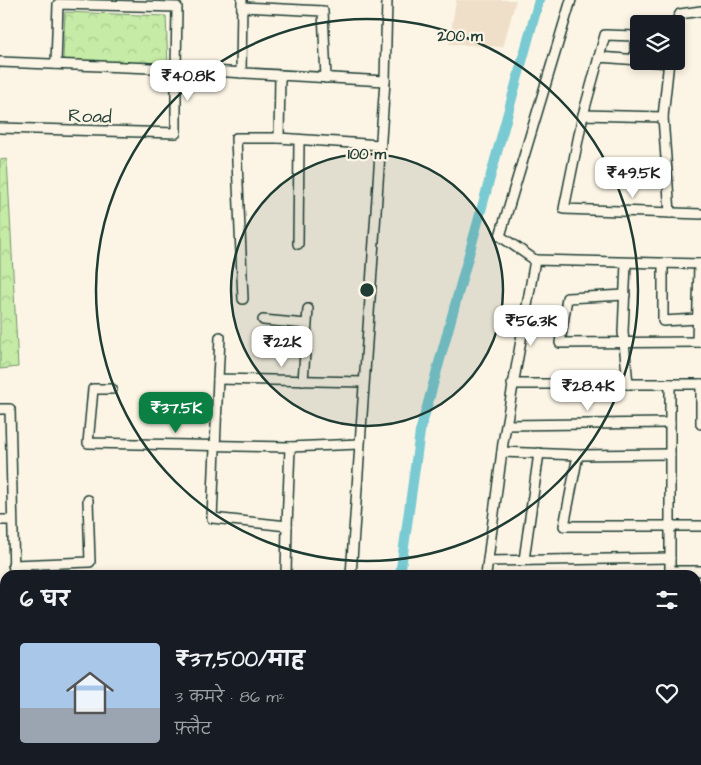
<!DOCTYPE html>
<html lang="hi">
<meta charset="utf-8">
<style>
body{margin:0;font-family:"Architects Daughter","Playpen Sans Deva",sans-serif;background:#242831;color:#f1f3f6;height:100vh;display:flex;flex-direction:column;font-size:19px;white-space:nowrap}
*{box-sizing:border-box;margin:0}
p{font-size:16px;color:#9ea1a6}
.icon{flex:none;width:28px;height:28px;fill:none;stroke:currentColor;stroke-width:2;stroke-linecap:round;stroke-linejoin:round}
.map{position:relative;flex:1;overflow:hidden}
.panel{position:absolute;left:0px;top:570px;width:701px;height:195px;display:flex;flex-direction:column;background:#171b24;border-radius:15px 15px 0 0;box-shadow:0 2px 8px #0003}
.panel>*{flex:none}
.controls{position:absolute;left:630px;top:15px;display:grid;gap:10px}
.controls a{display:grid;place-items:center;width:55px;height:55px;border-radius:5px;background:#171b24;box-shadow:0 2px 8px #0003;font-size:25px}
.price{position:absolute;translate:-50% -42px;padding:0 11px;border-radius:10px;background:#fff;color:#222;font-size:16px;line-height:32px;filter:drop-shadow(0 1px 2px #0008)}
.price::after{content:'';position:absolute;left:50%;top:30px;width:15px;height:11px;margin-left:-8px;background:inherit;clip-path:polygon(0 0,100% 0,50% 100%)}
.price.active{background:#0b8043;color:#fff}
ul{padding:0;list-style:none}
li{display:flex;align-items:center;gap:15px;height:125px;padding:0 20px}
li+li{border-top:1px solid #363941}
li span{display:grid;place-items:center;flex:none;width:140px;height:100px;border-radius:5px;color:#555}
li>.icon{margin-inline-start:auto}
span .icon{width:60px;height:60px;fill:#fffc;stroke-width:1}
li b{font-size:21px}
h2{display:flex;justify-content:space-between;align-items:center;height:60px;padding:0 20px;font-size:21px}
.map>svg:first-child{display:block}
.built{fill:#f0dfc8}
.park{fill:url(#park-crowns);stroke:#72946d}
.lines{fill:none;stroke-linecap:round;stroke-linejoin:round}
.canal{stroke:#79cad2;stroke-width:10}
.minor-casing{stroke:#1f3d34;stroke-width:12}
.minor{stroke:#fcf5e5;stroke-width:9}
.ring{fill:none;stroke:#1f3d34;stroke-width:2.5}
.labels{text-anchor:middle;stroke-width:4.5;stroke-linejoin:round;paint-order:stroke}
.street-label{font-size:19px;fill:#1f3d34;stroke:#fcf5e5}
.centre{fill:#1f3d34;stroke:#fcf5e5;stroke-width:2.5}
.ring-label{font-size:15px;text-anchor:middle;font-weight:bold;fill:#1f3d34;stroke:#fcf5e5;stroke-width:4.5;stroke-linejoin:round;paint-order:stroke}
</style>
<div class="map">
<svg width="701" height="765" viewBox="0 0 701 765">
<defs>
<pattern id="park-crowns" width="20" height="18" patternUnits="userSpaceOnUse" patternTransform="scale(1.25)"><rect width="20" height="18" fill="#c5eba6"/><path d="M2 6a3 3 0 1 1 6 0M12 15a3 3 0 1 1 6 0" fill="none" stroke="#a9ca90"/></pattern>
</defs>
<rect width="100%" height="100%" fill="#fcf5e5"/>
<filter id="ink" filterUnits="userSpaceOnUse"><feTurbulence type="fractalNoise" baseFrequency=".02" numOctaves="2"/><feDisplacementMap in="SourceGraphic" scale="10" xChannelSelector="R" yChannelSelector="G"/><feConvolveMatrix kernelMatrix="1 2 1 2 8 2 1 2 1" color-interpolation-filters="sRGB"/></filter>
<g filter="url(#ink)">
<path class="built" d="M456,0h60l-13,47 -54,-3z"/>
<g class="park">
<path d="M65,12l101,4 2,50 -105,-6z"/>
<path d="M7,159l11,208 -18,2v-209z"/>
</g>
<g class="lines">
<g class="canal">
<path d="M400,575l20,-143 119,-432"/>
<path d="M340,765l3,-5"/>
</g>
<g class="minor-casing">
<g id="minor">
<path d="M242,7l81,4 3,67"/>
<path d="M675,24l5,-10 21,-3"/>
<path d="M599,57l6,-22 30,1v24"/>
<path d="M648,61l20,2"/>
<path d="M669,61l-6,56 7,96"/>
<path d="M0,62l176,7v64l-176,-5"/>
<path d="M56,64l2,-60 119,3 -1,62 209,12"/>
<path d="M241,73l1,-73"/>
<path d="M280,75l-1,63 101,7"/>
<path d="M583,115l16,-58 40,3"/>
<path d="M663,117l-80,-2 -19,94 137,5"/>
<path d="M298,244l1,-104"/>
<path d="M535,260l-35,-24 71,-236"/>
<path d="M626,263l-3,69 5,52"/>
<path d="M663,263v58l34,-2"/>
<path d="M625,295l-58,3 -7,45 141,-1"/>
<path d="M243,299l-7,-161h43"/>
<path d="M263,320l43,4"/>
<path d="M220,337l-2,42 145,3"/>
<path d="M697,342l2,-78"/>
<path d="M218,379l-6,139 75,8 3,-79 69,-3"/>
<path d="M303,381l5,-72"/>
<path d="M512,384h189"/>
<path d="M670,384v191"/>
<path d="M701,384v40"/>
<path d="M112,389h-19l-5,54 202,4"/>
<path d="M0,409h10l4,166"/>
<path d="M506,425l164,-2"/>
<path d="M502,452l76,3"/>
<path d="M670,454l-92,1 -14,71h137"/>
<path d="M0,520h12"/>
<path d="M524,560l15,-107"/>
<path d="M488,561l182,-3"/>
<path d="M13,565l77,-3 -2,-62"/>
<path d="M670,571h31"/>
<path d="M286,575l1,-49"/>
<path d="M351,575l34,-494 2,-81"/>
<path d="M486,575l17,-132 32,-183 166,4"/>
<path d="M696,609h5"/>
<path d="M0,619h5"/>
<path d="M0,678h5"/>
<path d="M0,722h5"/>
<path d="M18,760v5"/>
<path d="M179,760l100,2v3"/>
<path d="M279,760v2l10,1 2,-3"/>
<path d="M584,760v5"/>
<path d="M631,760v5"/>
<path d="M103,765v-5"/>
<path d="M385,765l2,-5"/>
<path d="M423,765l2,-5"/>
<path d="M458,765l1,-5"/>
<path d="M493,765l1,-5"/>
</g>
</g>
<use href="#minor" class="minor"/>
</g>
</g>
<circle cx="367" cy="290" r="136" fill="#1f3d34" fill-opacity=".12"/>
<g class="ring">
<circle cx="367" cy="290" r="136"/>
<circle cx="367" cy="290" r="271"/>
</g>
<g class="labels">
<g class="street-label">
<text transform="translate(90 115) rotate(2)" y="7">Road</text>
</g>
</g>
<circle cx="367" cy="290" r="8" class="centre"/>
<g class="ring-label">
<text x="460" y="41">200 m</text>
<text x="367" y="159">100 m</text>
</g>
</svg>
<div class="controls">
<a><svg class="icon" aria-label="layers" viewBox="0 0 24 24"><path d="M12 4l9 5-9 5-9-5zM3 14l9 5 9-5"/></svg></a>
</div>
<b class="price" style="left:188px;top:102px">₹40.8K</b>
<b class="price" style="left:633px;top:199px">₹49.5K</b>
<b class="price" style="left:531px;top:347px">₹56.3K</b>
<b class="price" style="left:282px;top:368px">₹22K</b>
<b class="price" style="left:588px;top:412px">₹28.4K</b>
<b class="price active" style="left:176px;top:434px">₹37.5K</b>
<section class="panel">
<h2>6 घर<svg class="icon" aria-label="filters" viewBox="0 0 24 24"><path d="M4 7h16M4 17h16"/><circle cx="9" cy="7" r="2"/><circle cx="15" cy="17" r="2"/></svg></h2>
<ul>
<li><span style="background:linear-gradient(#a9c7e8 65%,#9aa5b1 0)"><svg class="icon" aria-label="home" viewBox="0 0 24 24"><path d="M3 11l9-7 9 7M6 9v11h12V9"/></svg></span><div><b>₹37,500/माह</b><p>3 कमरे · 86 m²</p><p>फ़्लैट</p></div><svg class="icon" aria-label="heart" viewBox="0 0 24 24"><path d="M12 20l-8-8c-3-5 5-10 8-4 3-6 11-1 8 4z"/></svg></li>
</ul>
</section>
</div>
